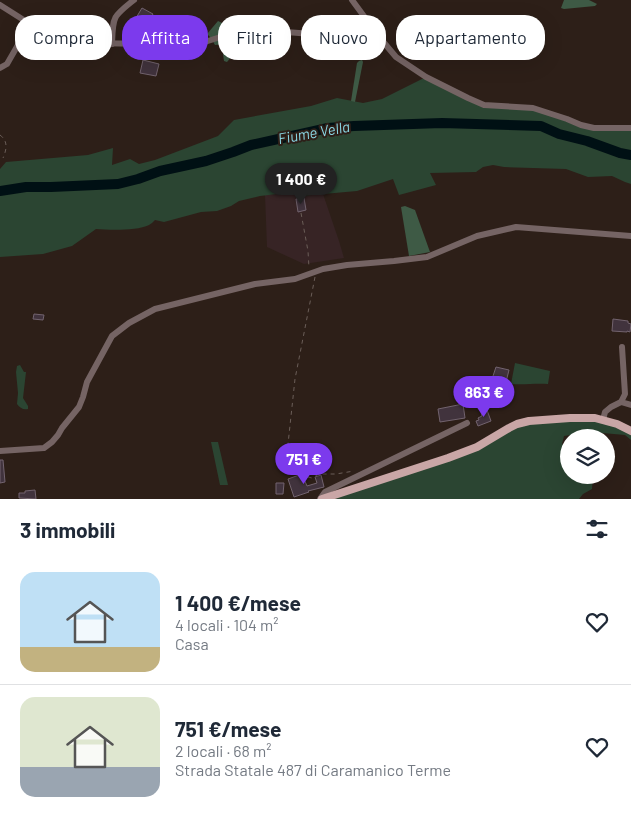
<!DOCTYPE html>
<html lang="it">
<meta charset="utf-8">
<style>
body{margin:0;font-family:Barlow,sans-serif;background:#f2f2f3;color:#1f2937;height:100vh;display:flex;flex-direction:column;font-size:19px;white-space:nowrap}
*{box-sizing:border-box;margin:0}
p{font-size:16px;color:#747a83}
.icon{flex:none;width:28px;height:28px;fill:none;stroke:currentColor;stroke-width:2;stroke-linecap:round;stroke-linejoin:round}
.map{position:relative;height:499px;overflow:hidden}
.panel{display:flex;flex-direction:column;background:#fff;flex:1}
.panel>*{flex:none}
.banner{position:absolute;left:15px;top:15px;width:601px;height:45px;display:flex;gap:10px}
.controls{position:absolute;left:560px;top:429px;display:grid;gap:10px}
.controls a{display:grid;place-items:center;width:55px;height:55px;border-radius:50%;background:#fff;box-shadow:0 5px 20px #0002;font-size:25px}
.price{position:absolute;translate:-50% -42px;padding:0 11px;border-radius:18px;background:#7c3aed;color:#fff;font-size:16px;line-height:32px;filter:drop-shadow(0 1px 2px #0008)}
.price::after{content:'';position:absolute;left:50%;top:30px;width:15px;height:11px;margin-left:-8px;background:inherit;clip-path:polygon(0 0,100% 0,50% 100%)}
.price.active{background:#222;color:#fff}
ul{padding:0;list-style:none}
li{display:flex;align-items:center;gap:15px;height:125px;padding:0 20px}
li+li{border-top:1px solid #e0e1e3}
li span{display:grid;place-items:center;flex:none;width:140px;height:100px;border-radius:15px;color:#555}
li>.icon{margin-inline-start:auto}
span .icon{width:60px;height:60px;fill:#fffc;stroke-width:1}
li b{font-size:21px}
h2{display:flex;justify-content:space-between;align-items:center;height:60px;padding:0 20px;font-size:21px}
.chip{padding:0 18px;border-radius:20px;background:#fff;box-shadow:0 5px 20px #0002;font-size:18px;line-height:45px}
.chip.active{background:#7c3aed;color:#fff}
.map>svg:first-child{display:block}
.industrial{fill:#372425}
.green{fill:#2b4532}
.forest{fill:#3e5a45}
.lines{fill:none;stroke-linecap:round;stroke-linejoin:round}
.river{stroke:#001014;stroke-width:10}
.building{fill:#41333d;stroke:#72636e}
.path{stroke:#6b5e58;stroke-width:1;stroke-dasharray:4 4;stroke-linecap:butt}
.minor{stroke:#756464;stroke-width:6}
.major{stroke:#c9a6a6;stroke-width:8}
.labels{text-anchor:middle;stroke-width:4;stroke-linejoin:round;paint-order:stroke}
.water-label{font-size:15px;font-style:italic;fill:#8ad7e4;stroke:#2d1f18}
</style>
<div class="map">
<svg width="631" height="499" viewBox="0 0 631 499">
<rect width="100%" height="100%" fill="#2d1f18"/>
<path class="industrial" d="M286,193l15,3 22,-2 16,47 5,17 -40,6 -37,-17 -2,-52z"/>
<g class="green">
<path d="M426,77l58,28 49,3 48,17 50,3v56l-6,-2 -13,-6 -24,1 -22,-8 -62,-2 -11,-2 -10,2 -7,5 -46,1 6,12 -37,10 -6,-16 -36,12 -56,5 -15,-3 -26,3 -21,5 -8,5 -14,5 -16,1 -37,10 -9,-2c-2,2 -4,4 -6,5 -12,6 -40,5 -53,4l-24,17 -29,8 -43,3v-88l6,-7 82,-7 25,-7 -1,17 18,-6 9,5 16,-4 63,-24 16,-16 77,-14 26,-8 26,5 19,-4z"/>
<path d="M515,363l35,8 -2,13c-12,-1 -24,1 -37,0z"/>
<path d="M20,365l4,7h2l-3,26 5,8v3c-5,1 -8,-1 -11,-5l1,-11 -2,-21 1,-6z"/>
<path d="M595,418l36,14v8l-6,-5 -34,-3 -27,4 -2,8 7,5v26h24l-1,14 -9,5 -4,5h-257l126,-41 69,-34z"/>
<path d="M211,442h7l10,43h-8z"/>
</g>
<g class="forest">
<path d="M564,0h25l8,4 -2,2 -31,3 -3,-1z"/>
<path d="M218,21c9,4 16,10 12,20l-5,3 -10,1 -4,-7 -4,-4z"/>
<path d="M255,33h11c4,7 5,17 -4,21 -2,-2 -7,-18 -7,-21z"/>
<path d="M229,47h2l1,9 -5,6 -3,-1 -1,-7z"/>
<path d="M362,60l1,2 -8,40 -4,-1 6,-38 2,-2z"/>
<path d="M405,206l10,4 15,42 -21,4 -8,-49z"/>
</g>
<g class="lines">
<path class="river" d="M0,191l26,-4h25l67,-3 20,-5 22,-8 46,-10 27,-9 18,-7 77,-17 26,-2 88,-3 99,3 18,8 28,7 33,12 11,2"/>
</g>
<g class="building">
<path d="M142,8l11,6 -9,16 -11,-7z"/>
<path d="M143,60l16,4 -3,12 -16,-3z"/>
<path d="M304,198l2,12 -8,2 -2,-13z"/>
<path d="M34,314l10,1 -1,5 -10,-1z"/>
<path d="M613,319l15,2v2l3,1 -1,8 -3,-1v1l-15,-1z"/>
<path d="M496,367l13,3 -3,12 -14,-3z"/>
<path d="M463,404l2,14 -25,4 -2,-13z"/>
<path d="M487,410l4,11 -13,5 -2,-5 3,-1 -1,-2 4,-2 -1,-4z"/>
<path d="M0,460h3l2,22 -5,1z"/>
<path d="M302,474l5,12 10,-3 -2,-6 6,-2 3,12 -16,4 1,1 -15,5 -6,-18z"/>
<path d="M276,483h8l-1,11h-7z"/>
<path d="M35,490l1,9 -17,-1v-5h6v-2z"/>
</g>
<g class="lines">
<g class="path">
<path d="M0,135c8,6 7,14 3,23"/>
<path d="M301,213l7,38 1,17"/>
<path d="M315,277l-20,102 -10,93 20,-1 3,6 4,1 7,-4h17l18,-3"/>
</g>
<g class="minor">
<path d="M352,0l28,38 16,19 30,20 42,21 16,7 49,3 34,11 14,6 13,3h37"/>
<path d="M0,5l30,19 33,13 28,6 57,1 33,4 11,-2 38,-12 15,-2h41l26,2 50,11h17l5,-2"/>
<path d="M112,44c1,-27 0,-27 22,-44"/>
<path d="M0,68l7,-4 23,-40"/>
<path d="M621,402l10,3"/>
<path d="M603,420l2,-8 6,-5 10,-5 4,-8 -3,-47"/>
<path d="M0,451l44,-3 8,-6 6,-7 4,-7 17,-21 4,-10 4,-15 25,-46 17,-13 26,-14 100,-25 40,-5 28,-10 24,-4 47,-4 33,-4 50,-21 39,-9 115,9"/>
<path d="M320,499l5,-7 142,-69"/>
</g>
<path class="major" d="M322,499l126,-41 29,-11 32,-19 8,-4 12,-3 41,-3h25l22,6 14,7"/>
</g>
<g class="labels">
<g class="water-label">
<text transform="translate(314 133) rotate(-10)" y="5">Fiume Vella</text>
</g>
</g>
</svg>
<div class="controls">
<a><svg class="icon" aria-label="layers" viewBox="0 0 24 24"><path d="M12 4l9 5-9 5-9-5zM3 14l9 5 9-5"/></svg></a>
</div>
<b class="price active" style="left:301px;top:205px">1 400 €</b>
<b class="price" style="left:484px;top:418px">863 €</b>
<b class="price" style="left:304px;top:485px">751 €</b>
<div class="banner">
<a class="chip">Compra</a>
<a class="chip active">Affitta</a>
<a class="chip">Filtri</a>
<a class="chip">Nuovo</a>
<a class="chip">Appartamento</a>
</div>
</div>
<section class="panel">
<h2>3 immobili<svg class="icon" aria-label="filters" viewBox="0 0 24 24"><path d="M4 7h16M4 17h16"/><circle cx="9" cy="7" r="2"/><circle cx="15" cy="17" r="2"/></svg></h2>
<ul>
<li><span style="background:linear-gradient(#bfe0f5 75%,#c2b280 0)"><svg class="icon" aria-label="home" viewBox="0 0 24 24"><path d="M3 11l9-7 9 7M6 9v11h12V9"/></svg></span><div><b>1 400 €/mese</b><p>4 locali · 104 m²</p><p>Casa</p></div><svg class="icon" aria-label="heart" viewBox="0 0 24 24"><path d="M12 20l-8-8c-3-5 5-10 8-4 3-6 11-1 8 4z"/></svg></li>
<li><span style="background:linear-gradient(#dfe7d0 70%,#9aa5b1 0)"><svg class="icon" aria-label="home" viewBox="0 0 24 24"><path d="M3 11l9-7 9 7M6 9v11h12V9"/></svg></span><div><b>751 €/mese</b><p>2 locali · 68 m²</p><p>Strada Statale 487 di Caramanico Terme</p></div><svg class="icon" aria-label="heart" viewBox="0 0 24 24"><path d="M12 20l-8-8c-3-5 5-10 8-4 3-6 11-1 8 4z"/></svg></li>
</ul>
</section>
